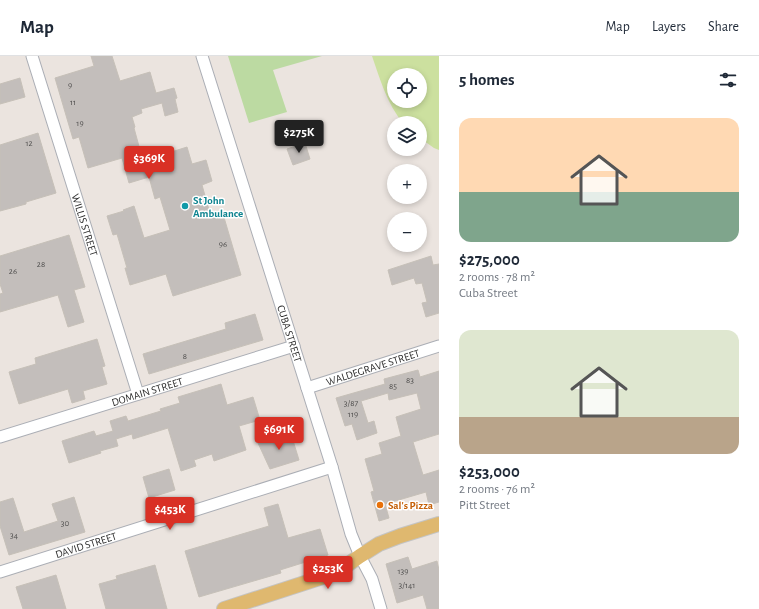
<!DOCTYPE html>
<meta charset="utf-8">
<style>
body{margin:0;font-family:"Alegreya Sans",sans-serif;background:#f2f2f3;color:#1f2937;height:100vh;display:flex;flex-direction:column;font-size:15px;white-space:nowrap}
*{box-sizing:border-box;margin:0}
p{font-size:13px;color:#747a83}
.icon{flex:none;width:22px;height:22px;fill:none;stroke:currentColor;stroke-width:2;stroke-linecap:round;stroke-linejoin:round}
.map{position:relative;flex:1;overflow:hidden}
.panel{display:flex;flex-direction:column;background:#fff;width:320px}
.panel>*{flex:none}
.tools{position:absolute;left:387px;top:12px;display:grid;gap:8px}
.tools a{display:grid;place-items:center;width:40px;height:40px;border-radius:50%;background:#fff;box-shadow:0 2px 6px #0003;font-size:20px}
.price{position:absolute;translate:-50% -34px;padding:0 9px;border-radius:4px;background:#d93025;color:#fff;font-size:13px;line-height:26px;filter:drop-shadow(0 1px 2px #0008)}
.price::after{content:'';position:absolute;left:50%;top:24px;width:12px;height:9px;margin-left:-6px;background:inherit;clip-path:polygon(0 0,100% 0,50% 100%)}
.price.active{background:#222;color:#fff}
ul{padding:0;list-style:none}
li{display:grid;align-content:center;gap:8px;height:212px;padding:0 20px}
li span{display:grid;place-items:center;height:124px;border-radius:12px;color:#555}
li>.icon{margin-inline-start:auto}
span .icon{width:72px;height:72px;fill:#fffc;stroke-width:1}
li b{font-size:17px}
h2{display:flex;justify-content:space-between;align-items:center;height:48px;padding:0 20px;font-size:17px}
header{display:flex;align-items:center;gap:24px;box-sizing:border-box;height:56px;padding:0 20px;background:#fff;border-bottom:1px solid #e0e1e3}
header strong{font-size:19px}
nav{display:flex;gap:22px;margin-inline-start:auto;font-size:14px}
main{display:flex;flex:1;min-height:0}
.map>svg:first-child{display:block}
.green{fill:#bcdaa2}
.pitch{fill:#cce09f;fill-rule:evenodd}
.building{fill:#c3bebb;stroke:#c6c0b8}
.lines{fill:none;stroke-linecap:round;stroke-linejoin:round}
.minor-casing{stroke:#abaeb5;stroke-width:13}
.major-casing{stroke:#c4c4c4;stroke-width:16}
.minor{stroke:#fff;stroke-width:11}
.major{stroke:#dfb86f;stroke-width:14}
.culture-dot{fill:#0f9aa8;stroke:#fff;stroke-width:1.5}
.food-dot{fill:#e8710a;stroke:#fff;stroke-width:1.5}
.labels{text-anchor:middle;stroke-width:3;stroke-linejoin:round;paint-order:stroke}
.number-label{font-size:9px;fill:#51504f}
.culture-label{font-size:11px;font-weight:bold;fill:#0d838f;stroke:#fff;text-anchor:start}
.street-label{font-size:11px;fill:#2b2b2b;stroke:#fff}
.food-label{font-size:11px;font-weight:bold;fill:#c56008;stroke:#fff;text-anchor:start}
</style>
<header>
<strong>Map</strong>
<nav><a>Map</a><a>Layers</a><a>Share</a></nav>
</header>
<main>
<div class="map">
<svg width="439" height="553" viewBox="0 0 439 553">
<rect width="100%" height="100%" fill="#ebe4df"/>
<path class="green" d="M228,0h94l-49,14 14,42 -38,11z"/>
<path class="pitch" d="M372,0h67v94l-5,-2 -14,-10v-15h-17c-16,-19 -23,-44 -31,-67zM394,19h26v26h-26z"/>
<g class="building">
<path d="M91,0h21l8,25 30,-9 6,21 18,-5 3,10 -2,1 3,13 -13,4 -3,-13 -21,6 1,4 -10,4 3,10 -1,1 9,33 44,-14 5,17 14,-4 6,21 -10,4 9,32 12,-3 18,61 -68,21 -7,-22 -36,11 -5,-17h2l-10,-34 -4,1 -6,-19 17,-5 -1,-1 11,-4 10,32 26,-8 -10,-33 -5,2 -6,-22 -20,6 -7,-25 -34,10 -9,-31 -6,2 -18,-61 39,-12z"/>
<path d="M20,22l5,19 -25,7v-20z"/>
<path d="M38,77l18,60 -30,9v2l-26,7v-66z"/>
<path d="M305,87l5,16 -17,6 -6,-16z"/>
<path d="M69,179l16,52 -11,3 10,32 -16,5 -10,-32 -58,17v-18l3,-1 -3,-9v-28z"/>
<path d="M431,200l2,9 6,-1v49l-13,4 -4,-14 5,-1 -5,-19 -6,1 -2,-6 -22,7 -4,-15z"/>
<path d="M255,258l8,26 -114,34 -6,-20 83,-25 -1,-6z"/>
<path d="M97,283l8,27 -3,1 5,17 -24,7 2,8 -13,4 -4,-14 -49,15 -10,-32 27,-8 -1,-6z"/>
<path d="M418,314l2,7 19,-6v63l-26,8 10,33 16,-5v32l-10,3 -3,-13 -41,12 4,14 -10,3 -8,-29 3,-1 -9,-32 17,-5 -3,-11 22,-7 -5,-19 25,-8 -4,-16 -28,7 -1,-7 -27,8 7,22 6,-2 3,12 -20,7 -5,-16 -7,2 -9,-28 49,-14 -1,-5z"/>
<path d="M221,328l6,21 26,-8 7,23 -21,6 7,24 -32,11 -2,-7 -18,6 2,6 -15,5 -13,-43 -35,11 -1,-5 -16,5 2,7 -18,5 1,2 -32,10 -7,-22 32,-10 2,5 17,-5 -3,-10 16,-5 2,5 33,-10 -1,-2 20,-6 -2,-6z"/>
<path d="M291,378l8,26 -29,9 -12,-26z"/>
<path d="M169,413l6,21 -26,8 -6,-21z"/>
<path d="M74,441l11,35 -76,23 -9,-29v-24l13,-4 11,34 34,-11 -6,-17z"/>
<path d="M278,448l10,34 32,-9 8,26 -48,15 1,3 -82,24 -14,-46 84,-25 -5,-18z"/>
<path d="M408,501l4,12 25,-8 2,9v39h-12l-4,-14 -26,8 -11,-39z"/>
<path d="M155,509l12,44h-61l-7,-25 18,-5 -1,-3z"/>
<path d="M56,519l10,34h-43l-7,-22z"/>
</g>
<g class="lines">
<g class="minor-casing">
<g id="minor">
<path id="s1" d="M32,0l106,338"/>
<path id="s2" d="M202,0l130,411 19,67 9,22 12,23 9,30"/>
<path id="s3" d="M307,332l132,-42"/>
<path id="s4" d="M0,381l294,-91"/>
<path id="s5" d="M0,516l332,-105"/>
</g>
</g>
<g class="major-casing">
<path id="major" d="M224,553l102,-33 14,-6 20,-14 19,-12 21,-8 39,-12"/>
</g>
<use href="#minor" class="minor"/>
<use href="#major" class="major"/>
</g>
<circle class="culture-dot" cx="185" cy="150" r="4"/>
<circle class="food-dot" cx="380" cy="449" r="4"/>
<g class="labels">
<g class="number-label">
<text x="70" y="32">9</text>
<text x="73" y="49">11</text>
<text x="80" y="70">19</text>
<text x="29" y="90">12</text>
<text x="223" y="191">96</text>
<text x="41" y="211">28</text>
<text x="13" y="218">26</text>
<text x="185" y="303">8</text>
<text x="410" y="327">83</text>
<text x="393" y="333">85</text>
<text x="351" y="350">3/87</text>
<text x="353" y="361">119</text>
<text x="65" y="470">30</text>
<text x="14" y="482">34</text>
<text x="403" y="518">139</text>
<text x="407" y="532">3/141</text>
</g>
<g class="culture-label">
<text x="193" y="148">St John<tspan x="193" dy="13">Ambulance</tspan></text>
</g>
<g class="street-label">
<text dy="4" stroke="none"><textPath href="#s1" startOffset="177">WILLIS STREET</textPath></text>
<text dy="4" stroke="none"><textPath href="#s2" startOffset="291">CUBA STREET</textPath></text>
<text dy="4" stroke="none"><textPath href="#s3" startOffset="69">WALDEGRAVE STREET</textPath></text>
<text dy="4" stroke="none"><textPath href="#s4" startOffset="154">DOMAIN STREET</textPath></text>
<text dy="4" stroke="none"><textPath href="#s5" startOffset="90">DAVID STREET</textPath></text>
</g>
<g class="food-label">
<text x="388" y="453">Sal's Pizza</text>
</g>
</g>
</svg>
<div class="tools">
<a><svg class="icon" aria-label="locate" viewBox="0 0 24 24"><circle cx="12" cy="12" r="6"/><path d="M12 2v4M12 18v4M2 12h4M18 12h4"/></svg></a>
<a><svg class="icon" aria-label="layers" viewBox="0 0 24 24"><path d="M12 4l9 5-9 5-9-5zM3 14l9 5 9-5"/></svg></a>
<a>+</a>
<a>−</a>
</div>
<b class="price active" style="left:299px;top:98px">$275K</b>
<b class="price" style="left:149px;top:124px">$369K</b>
<b class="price" style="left:279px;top:395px">$691K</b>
<b class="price" style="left:170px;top:475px">$453K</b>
<b class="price" style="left:328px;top:534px">$253K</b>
</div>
<section class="panel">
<h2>5 homes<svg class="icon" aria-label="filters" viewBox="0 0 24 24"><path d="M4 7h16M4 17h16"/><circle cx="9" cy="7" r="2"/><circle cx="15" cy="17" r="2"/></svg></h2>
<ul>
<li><span style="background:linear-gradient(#ffd9b3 60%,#7fa58c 0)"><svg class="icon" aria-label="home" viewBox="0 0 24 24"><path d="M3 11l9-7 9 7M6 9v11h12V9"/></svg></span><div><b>$275,000</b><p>2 rooms · 78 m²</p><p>Cuba Street</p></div></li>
<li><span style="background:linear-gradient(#dfe7d0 70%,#b9a48a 0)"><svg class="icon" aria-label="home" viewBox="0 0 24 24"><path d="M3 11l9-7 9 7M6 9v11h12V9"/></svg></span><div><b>$253,000</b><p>2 rooms · 76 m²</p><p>Pitt Street</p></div></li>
</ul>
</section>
</main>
